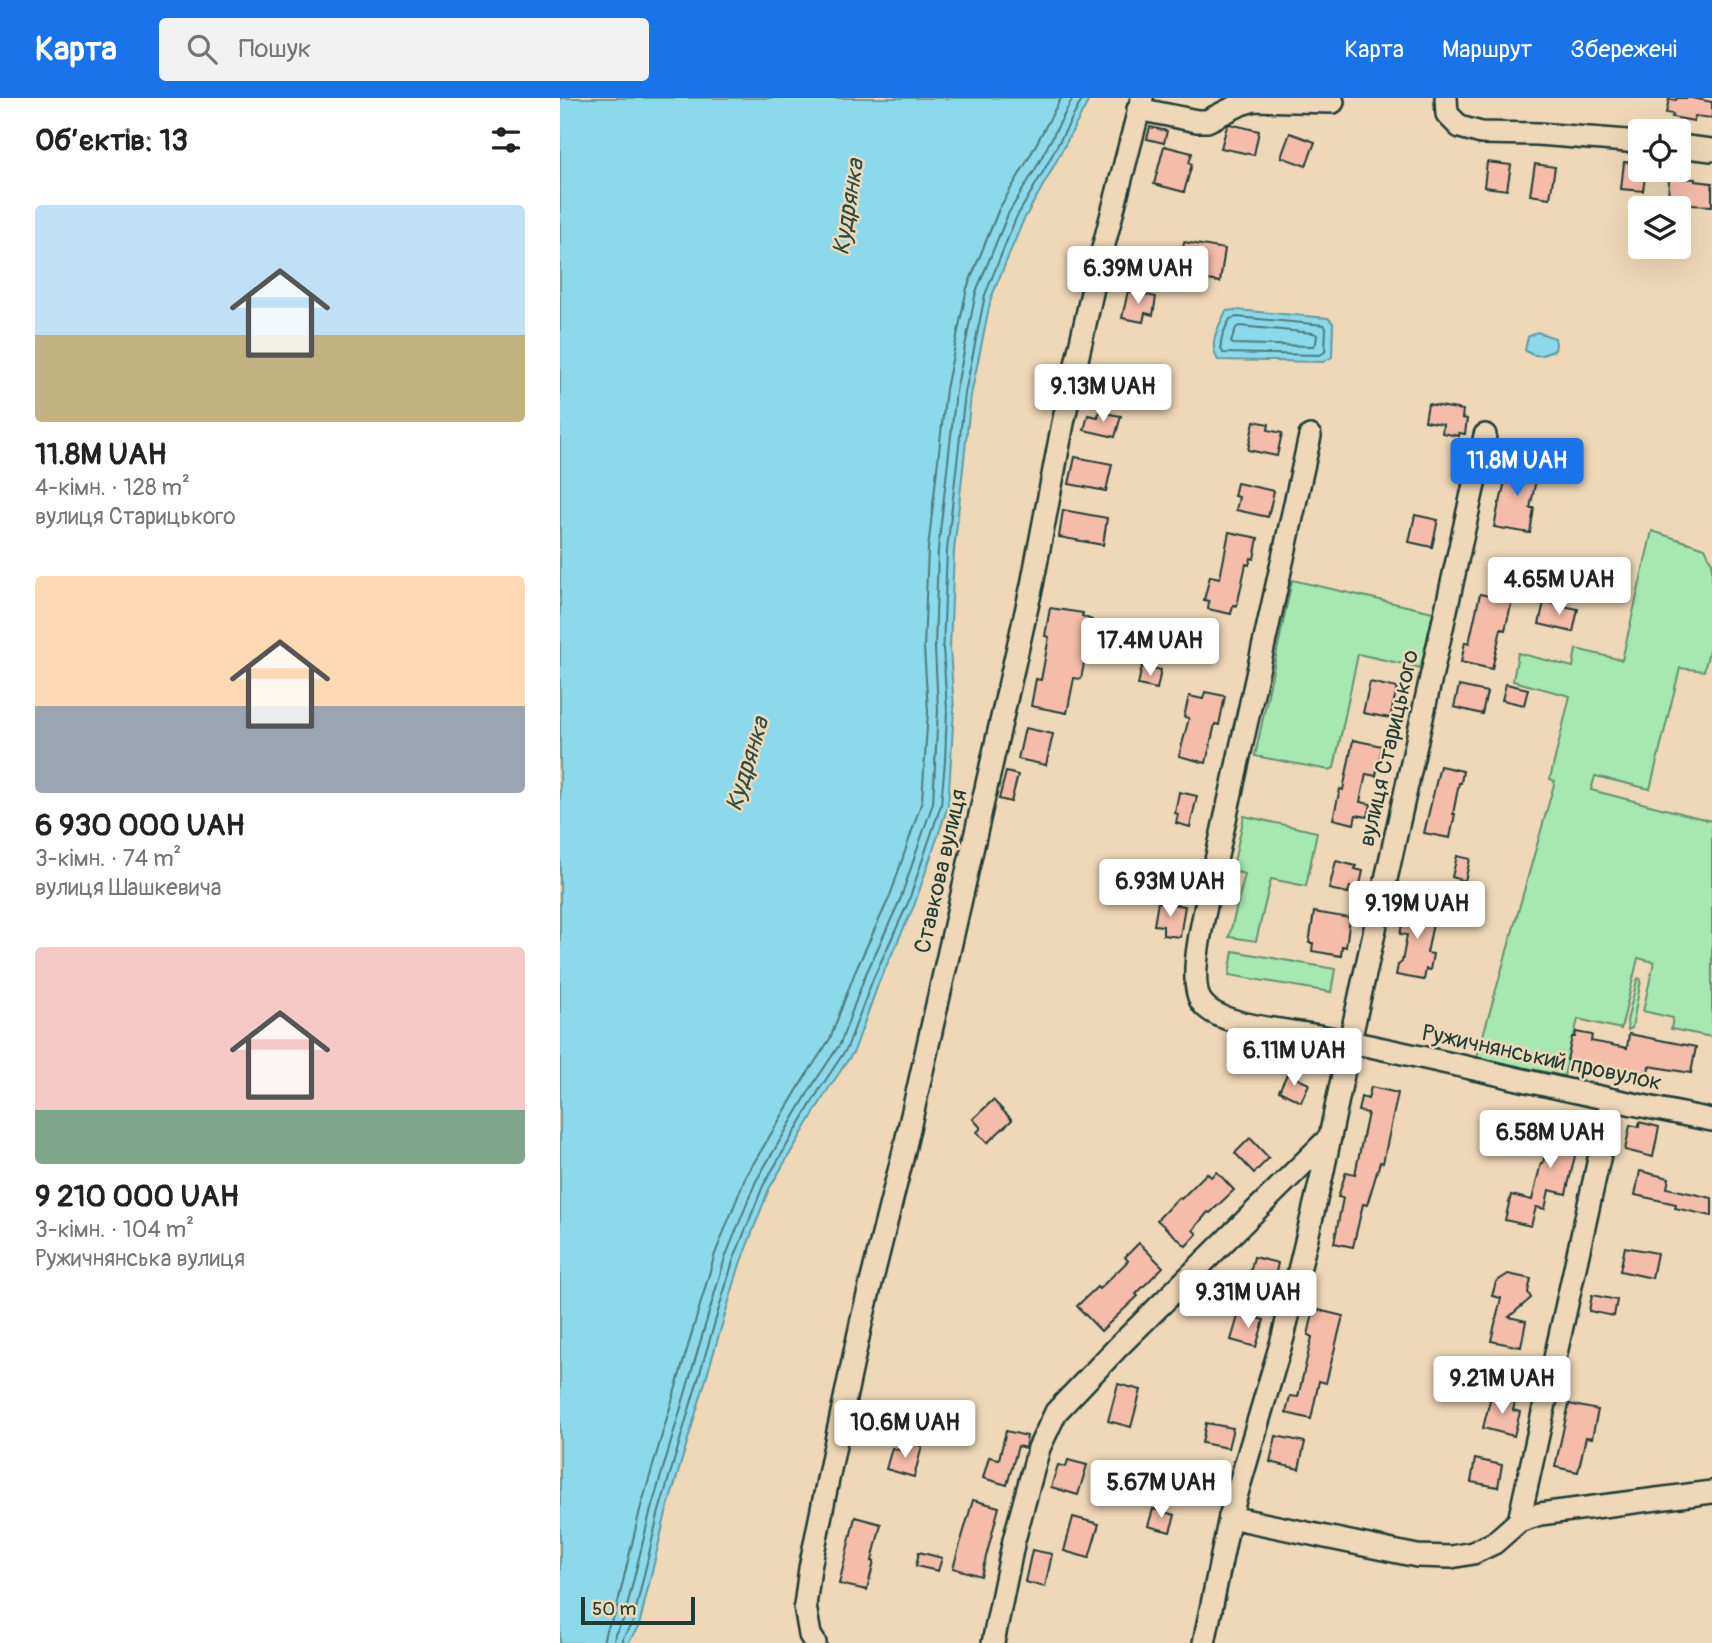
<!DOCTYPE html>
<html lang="uk">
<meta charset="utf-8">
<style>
body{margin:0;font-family:Pangolin,sans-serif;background:#f2f2f2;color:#222;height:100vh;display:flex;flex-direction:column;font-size:26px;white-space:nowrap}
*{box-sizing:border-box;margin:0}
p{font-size:23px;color:#767676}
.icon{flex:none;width:38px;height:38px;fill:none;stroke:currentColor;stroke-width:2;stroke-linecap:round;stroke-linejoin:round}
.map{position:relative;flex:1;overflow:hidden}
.details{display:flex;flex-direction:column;background:#fff;width:560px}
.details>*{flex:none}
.fabs{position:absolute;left:1068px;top:21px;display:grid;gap:14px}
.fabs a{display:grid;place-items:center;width:63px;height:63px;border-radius:7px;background:#fff;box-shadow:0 7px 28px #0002;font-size:35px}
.scale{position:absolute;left:21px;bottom:18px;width:114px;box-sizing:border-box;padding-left:7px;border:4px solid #1f3d34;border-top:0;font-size:19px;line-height:24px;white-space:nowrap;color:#1f3d34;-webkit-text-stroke:5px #eed8b7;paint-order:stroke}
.price{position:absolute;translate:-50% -60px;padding:0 16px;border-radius:7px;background:#fff;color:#222;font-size:23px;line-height:46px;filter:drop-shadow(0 2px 4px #0008)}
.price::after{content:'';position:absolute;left:50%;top:42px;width:21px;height:16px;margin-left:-10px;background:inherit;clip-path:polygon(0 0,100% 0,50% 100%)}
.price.active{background:#1a73e8;color:#fff}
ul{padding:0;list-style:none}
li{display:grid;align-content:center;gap:14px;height:371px;padding:0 35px}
li span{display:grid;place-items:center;height:217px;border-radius:7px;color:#555}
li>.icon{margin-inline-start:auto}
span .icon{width:126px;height:126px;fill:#fffc;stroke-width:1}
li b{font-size:30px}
h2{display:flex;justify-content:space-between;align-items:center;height:84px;padding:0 35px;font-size:30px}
header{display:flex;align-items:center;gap:42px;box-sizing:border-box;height:98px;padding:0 35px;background:#1a73e8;color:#fff}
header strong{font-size:33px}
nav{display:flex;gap:38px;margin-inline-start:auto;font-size:24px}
.search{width:490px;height:63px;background:#f2f2f2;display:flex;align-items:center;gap:18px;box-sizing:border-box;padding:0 24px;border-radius:7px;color:#767676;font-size:26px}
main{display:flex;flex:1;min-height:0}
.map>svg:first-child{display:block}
.green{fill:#a7e8b0;stroke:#639272;stroke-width:2}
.water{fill:#8cd9eb;stroke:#609ba2;stroke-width:2}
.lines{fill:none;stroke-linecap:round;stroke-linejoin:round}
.shore{stroke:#4b7b7d;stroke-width:2}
.building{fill:#f5bda9;stroke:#1f3d34;stroke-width:2}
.minor-casing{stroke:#1f3d34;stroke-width:26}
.minor{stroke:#eed8b7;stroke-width:21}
.labels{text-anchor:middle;stroke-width:5;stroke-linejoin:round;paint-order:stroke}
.street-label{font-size:23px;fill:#1f3d34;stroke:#eed8b7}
.water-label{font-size:24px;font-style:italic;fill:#2a4d46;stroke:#eed8b7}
</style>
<header>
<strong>Карта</strong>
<div class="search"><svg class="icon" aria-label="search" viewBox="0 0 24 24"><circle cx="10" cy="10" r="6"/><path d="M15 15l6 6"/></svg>Пошук</div>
<nav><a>Карта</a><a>Маршрут</a><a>Збережені</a></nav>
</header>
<main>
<section class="details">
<h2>Об’єктів: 13<svg class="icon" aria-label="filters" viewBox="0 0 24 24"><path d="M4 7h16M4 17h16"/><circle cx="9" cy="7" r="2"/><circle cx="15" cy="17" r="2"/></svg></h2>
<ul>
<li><span style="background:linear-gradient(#bfe0f5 60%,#c2b280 0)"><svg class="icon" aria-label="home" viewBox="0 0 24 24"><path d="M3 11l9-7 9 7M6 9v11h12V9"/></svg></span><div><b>11.8M UAH</b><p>4-кімн. · 128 m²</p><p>вулиця Старицького</p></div></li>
<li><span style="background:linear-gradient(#ffd9b3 60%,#9aa5b1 0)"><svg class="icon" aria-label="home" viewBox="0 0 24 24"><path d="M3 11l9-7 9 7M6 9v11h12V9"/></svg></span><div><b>6 930 000 UAH</b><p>3-кімн. · 74 m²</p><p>вулиця Шашкевича</p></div></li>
<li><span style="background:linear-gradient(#f6c9c9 75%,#7fa58c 0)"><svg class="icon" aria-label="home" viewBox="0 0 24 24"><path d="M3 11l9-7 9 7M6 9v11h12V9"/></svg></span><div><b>9 210 000 UAH</b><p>3-кімн. · 104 m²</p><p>Ружичнянська вулиця</p></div></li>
</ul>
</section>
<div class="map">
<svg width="1152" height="1545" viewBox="0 0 1152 1545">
<rect width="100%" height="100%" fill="#eed8b7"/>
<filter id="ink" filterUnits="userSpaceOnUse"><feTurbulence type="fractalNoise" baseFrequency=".0143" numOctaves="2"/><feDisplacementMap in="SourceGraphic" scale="14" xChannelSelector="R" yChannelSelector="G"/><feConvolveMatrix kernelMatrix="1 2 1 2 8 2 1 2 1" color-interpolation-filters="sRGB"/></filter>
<g filter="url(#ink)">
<g class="green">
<path d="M1092,433l53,17 7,15v76l-8,32 -24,-3 -30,121 -55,-13 -4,14 121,31v216l-41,-8 2,-11 -30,-7 11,-49 -16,-4 -17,71 -43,-10 -14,57 -87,-19 78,-276 -5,-2 20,-83 -57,-15 5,-28 55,14 3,-18 46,11z"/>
<path d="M732,482l141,32 -12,56 -63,-14 -24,114 -5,2 -74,-14z"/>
<path d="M684,718l73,16 -11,54 -35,-7 -15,62 -27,-4 16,-63 -13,-3z"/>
<path d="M673,853l102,18 -4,23 -102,-17z"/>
<path d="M1079,880l2,2 -9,48 -4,2 -1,-9 10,-41z"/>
</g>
<g class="water">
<path d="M0,0h530l-41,77 -26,46 -32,77 -20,97 -17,156 -4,97 4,62 -6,96 -34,100 -35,76 -25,69 -27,40 -58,98 -29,75 -75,253 -26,109 -11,17h-68z"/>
<path d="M676,212l92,8 5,5 -1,34 -9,5 -105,-2c-10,-16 0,-33 8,-49z"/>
<path d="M977,234l18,6 1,6 -1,6c-11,5 -21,9 -30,0l3,-13z"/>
</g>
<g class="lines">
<g class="shore">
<path d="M677,219l87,8 2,3 -1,24 -5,3 -97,-2c-6,-10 2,-24 7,-34z"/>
<path d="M679,228l75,7 3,2 -1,8 -3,3 -80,-2 -2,-2 5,-14z"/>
<path d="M43,1545l3,-13 9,-15 25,-105 75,-256 31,-78 59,-99 25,-38 25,-67 35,-76 32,-95 6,-90 -4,-63 4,-99 18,-160 21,-101 32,-79 27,-46 35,-65"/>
<path d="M54,1545l1,-9 9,-15 26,-106 75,-255 31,-77 58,-98 26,-39 25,-68 35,-76 33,-97 5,-93 -3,-62 3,-98 18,-159 20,-99 32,-78 28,-46 37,-70"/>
<path d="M63,1545v-5l10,-16 25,-107 75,-254 30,-75 58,-99 26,-39 26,-69 35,-76 33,-98 4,-44 2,-51 -4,-62 4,-98 18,-157 20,-98 31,-77 27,-46 40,-74"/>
</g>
</g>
<g class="building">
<path d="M1117,0h15l20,4v16l-17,-2 -1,5 -22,-4 1,-3 -7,-1 3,-14 7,1z"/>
<path d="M670,26l29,7 -5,24 -33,-7 6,-22z"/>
<path d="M590,29l17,4 -3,12 -17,-4z"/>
<path d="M730,35l25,9 -9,24 -25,-9z"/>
<path d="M604,48l28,7 -3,10 3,1 -8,28 -30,-8z"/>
<path d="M927,64l24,3 -4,25 -23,-3z"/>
<path d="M1064,64l16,1v7h6l-3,21 -22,-2z"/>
<path d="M975,66l20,3 -5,31 -20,-3z"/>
<path d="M1109,80l26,1v2l17,2v23l-44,-2z"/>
<path d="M624,144l41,7 -5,33 -31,-5 1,-6 -10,-1z"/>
<path d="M568,193l28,6 -3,18 -8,-2 -2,9 -21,-4z"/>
<path d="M868,306l35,6 -1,8 5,1 -2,15 -6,-1v3l-17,-3 1,-9 -18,-3z"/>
<path d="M539,314l22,4 -6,21 -31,-7 4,-15 10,2z"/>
<path d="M694,323l15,3 -1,6 14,3 -5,23 -29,-6z"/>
<path d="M515,359l37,7 -6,27 -37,-7z"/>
<path d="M950,361l29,7 -9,42h4l-4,25 -36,-6 5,-24h1z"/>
<path d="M677,385l37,8 -6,26 -32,-7 3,-13 -5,-1z"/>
<path d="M503,412l44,8 -4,27 -44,-8z"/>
<path d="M855,417l23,5 -6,27 -23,-5z"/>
<path d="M669,434l29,6 -4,21 -3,-1 -2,7 -3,-1 -9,42 -4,-1 -2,9 -23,-5 1,-8 -5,-1 6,-24 10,2z"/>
<path d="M920,496l32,7 -7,29 -4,-1 -9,40 -31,-7 4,-20 4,1z"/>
<path d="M984,504l34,7 -5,23 -34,-8z"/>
<path d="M490,510l33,5 -1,3 10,4 2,5 1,4 -3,6 -3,2 -8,42 -7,-1 -7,35 -36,-7 5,-27 5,1 8,-43 -4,-1z"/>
<path d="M582,568l19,4 -4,19 -19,-4z"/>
<path d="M810,584l27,6 -7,30 -27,-5z"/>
<path d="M946,586l22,5 -4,16 -22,-5z"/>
<path d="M899,588l28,6 -5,22 -28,-7z"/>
<path d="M645,594l20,4 -6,29 -4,-1 -9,39 -27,-7 10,-38 -5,-1 5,-21 14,3z"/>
<path d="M465,630l28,6 -7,31 -28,-6z"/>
<path d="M793,642l29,6 -6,30 -10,-2 -6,28 11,2 -3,13 -12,-2 -2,9 -21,-5 7,-30 3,1z"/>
<path d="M880,668l23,5 -2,12h-2l-6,31h2l-5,24 -26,-5z"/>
<path d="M446,674l12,3 -7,27 -12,-3z"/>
<path d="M619,694l18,4 -7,31 -14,-4 2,-9 -3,-1z"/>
<path d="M897,758l13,3 -5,22 -13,-4z"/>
<path d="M776,763l20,5 -1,3 8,2 -4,18 -9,-2 -2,6 -19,-4z"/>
<path d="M598,804l27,4 -5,31 -17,-2v-9l-9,-1z"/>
<path d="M847,805l29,6 -9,44 6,1 -3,16 -4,-1 -2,11 -28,-5 2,-10 4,-3 5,-27 -7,-1z"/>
<path d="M754,814l36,6 -4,29 -4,-1 -1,10 -29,-5 1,-8h-4z"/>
<path d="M1016,934l16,3 -1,6 36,7 2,-14 67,13 -5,26 -42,-7 -1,7 -13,-2 -1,8 -13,-2 1,-6 -55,-11 5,-23h3z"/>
<path d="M727,976l22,10 -8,18 -22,-11z"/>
<path d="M811,989l27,6 -15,70 -3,-1 -13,43 -4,-1 -10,43 -19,-4 9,-45 -5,-1 8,-25 9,2 13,-61 -10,-2 3,-14 7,2z"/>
<path d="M433,1002l19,20 -25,23 -10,-11 4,-4 -8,-9z"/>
<path d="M994,1017l29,7 -17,72 -17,-4 -4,19 -9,-2 -5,19 -26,-6 6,-25 21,5 9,-37h2z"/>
<path d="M1079,1024l20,5 -6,30 -28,-7 5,-25 9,2z"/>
<path d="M690,1040l19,20 -15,15 -19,-20z"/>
<path d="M1080,1073l29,7 -2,10 45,10v18l-37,-8 1,-4 -41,-9z"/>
<path d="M657,1074l17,18 -24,23 -2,-1 -15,18 4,4 -11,12 -29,-26 22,-23 2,2 26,-26 4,4z"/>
<path d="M579,1145l24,24 -27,27 2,2 -37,35 -24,-25 20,-19 2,2 29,-28 -3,-4z"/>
<path d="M1065,1149l32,6 -5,25 -32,-7z"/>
<path d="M694,1159l24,6 -2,9 3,1 -5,19 -27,-7z"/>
<path d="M948,1176l23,5 -3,13 3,6 -22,19 17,4 -5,26 -30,-6 10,-43 -9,-2 4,-14z"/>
<path d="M1032,1197l25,5 -3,16 -25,-5z"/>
<path d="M754,1211l29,7 -17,67 -7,-2 -8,38 -25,-6 4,-17 8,1 14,-60 -4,-2z"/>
<path d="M679,1215l25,7 -8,27 -25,-7z"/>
<path d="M558,1286l23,6 -10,37 -23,-6z"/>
<path d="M931,1298l24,6 -2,8 7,2 -6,24 -31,-8z"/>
<path d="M1009,1306l29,6 -6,28 -6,-1 -8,35 -23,-5z"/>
<path d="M646,1325l27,5 -5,20 -26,-5z"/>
<path d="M446,1333l21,5 -2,12 -7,-2 -11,39 -24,-7 6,-21 10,2z"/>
<path d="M716,1338l29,6 -6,27 -29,-7z"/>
<path d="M346,1344l16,4 -8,31 -28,-8 6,-21 11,3z"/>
<path d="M915,1361l27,6 -4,22 -27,-5z"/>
<path d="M508,1362l19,5 -9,30 -27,-8 7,-22 8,2z"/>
<path d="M413,1402l26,7 -18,69 -28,-8z"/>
<path d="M593,1411l22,6 -5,17 -22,-6z"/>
<path d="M295,1419l26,7 -9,37h2l-7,29 -28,-6z"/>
<path d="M513,1419l26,7 -10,34 -25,-7z"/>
<path d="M472,1452l20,4 -7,33 -20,-5z"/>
<path d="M359,1454l23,6 -4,13 -22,-5z"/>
</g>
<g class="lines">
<g class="minor-casing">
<g id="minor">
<path d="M886,0l1,16 13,13 21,6 57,1 102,8"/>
<path d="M578,11l59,12h10l34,-17 14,-4 78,2"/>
<path d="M1118,48l34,4"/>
<path d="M750,338l-103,465c-5,23 -20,85 -4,103 18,22 82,26 110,31 58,10 114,24 171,36 76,18 152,34 228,49"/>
<path d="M670,1419l187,39 34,1 22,-4 21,-10 25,-22 21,-7 172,-22"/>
<path d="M959,1423l93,-421"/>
<path d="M255,1545l-5,-8 -5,-29 5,-38 23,-113 29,-136 41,-164 129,-570 31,-162 32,-144 47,-181"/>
<path d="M433,1545l21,-103 25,-92 17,-36 62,-65 212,-210"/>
<path d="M644,1545l26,-126 53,-180 39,-162 28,-134 135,-606"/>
</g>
</g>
<use href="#minor" class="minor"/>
</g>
</g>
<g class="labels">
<g class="street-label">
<text transform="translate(828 650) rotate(-77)" y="8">вулиця Старицького</text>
<text transform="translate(380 773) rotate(-77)" y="8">Ставкова вулиця</text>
<text transform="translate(982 959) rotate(12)" y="8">Ружичнянський провулок</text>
</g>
<g class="water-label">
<text transform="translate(288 109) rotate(-81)" y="8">Кудрянка</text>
<text transform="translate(187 666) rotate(-73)" y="8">Кудрянка</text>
</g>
</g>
</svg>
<div class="fabs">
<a><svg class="icon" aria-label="locate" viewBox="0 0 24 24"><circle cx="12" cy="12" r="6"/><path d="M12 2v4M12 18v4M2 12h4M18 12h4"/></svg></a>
<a><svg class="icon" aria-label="layers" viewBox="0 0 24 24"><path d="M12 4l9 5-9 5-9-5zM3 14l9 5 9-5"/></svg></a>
</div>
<div class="scale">50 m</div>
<b class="price" style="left:578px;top:208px">6.39M UAH</b>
<b class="price" style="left:543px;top:326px">9.13M UAH</b>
<b class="price active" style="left:957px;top:400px">11.8M UAH</b>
<b class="price" style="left:999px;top:519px">4.65M UAH</b>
<b class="price" style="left:590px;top:580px">17.4M UAH</b>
<b class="price" style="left:610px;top:821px">6.93M UAH</b>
<b class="price" style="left:857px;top:843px">9.19M UAH</b>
<b class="price" style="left:734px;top:990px">6.11M UAH</b>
<b class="price" style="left:990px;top:1072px">6.58M UAH</b>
<b class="price" style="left:688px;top:1232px">9.31M UAH</b>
<b class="price" style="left:942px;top:1318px">9.21M UAH</b>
<b class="price" style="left:345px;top:1362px">10.6M UAH</b>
<b class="price" style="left:601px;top:1422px">5.67M UAH</b>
</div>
</main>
